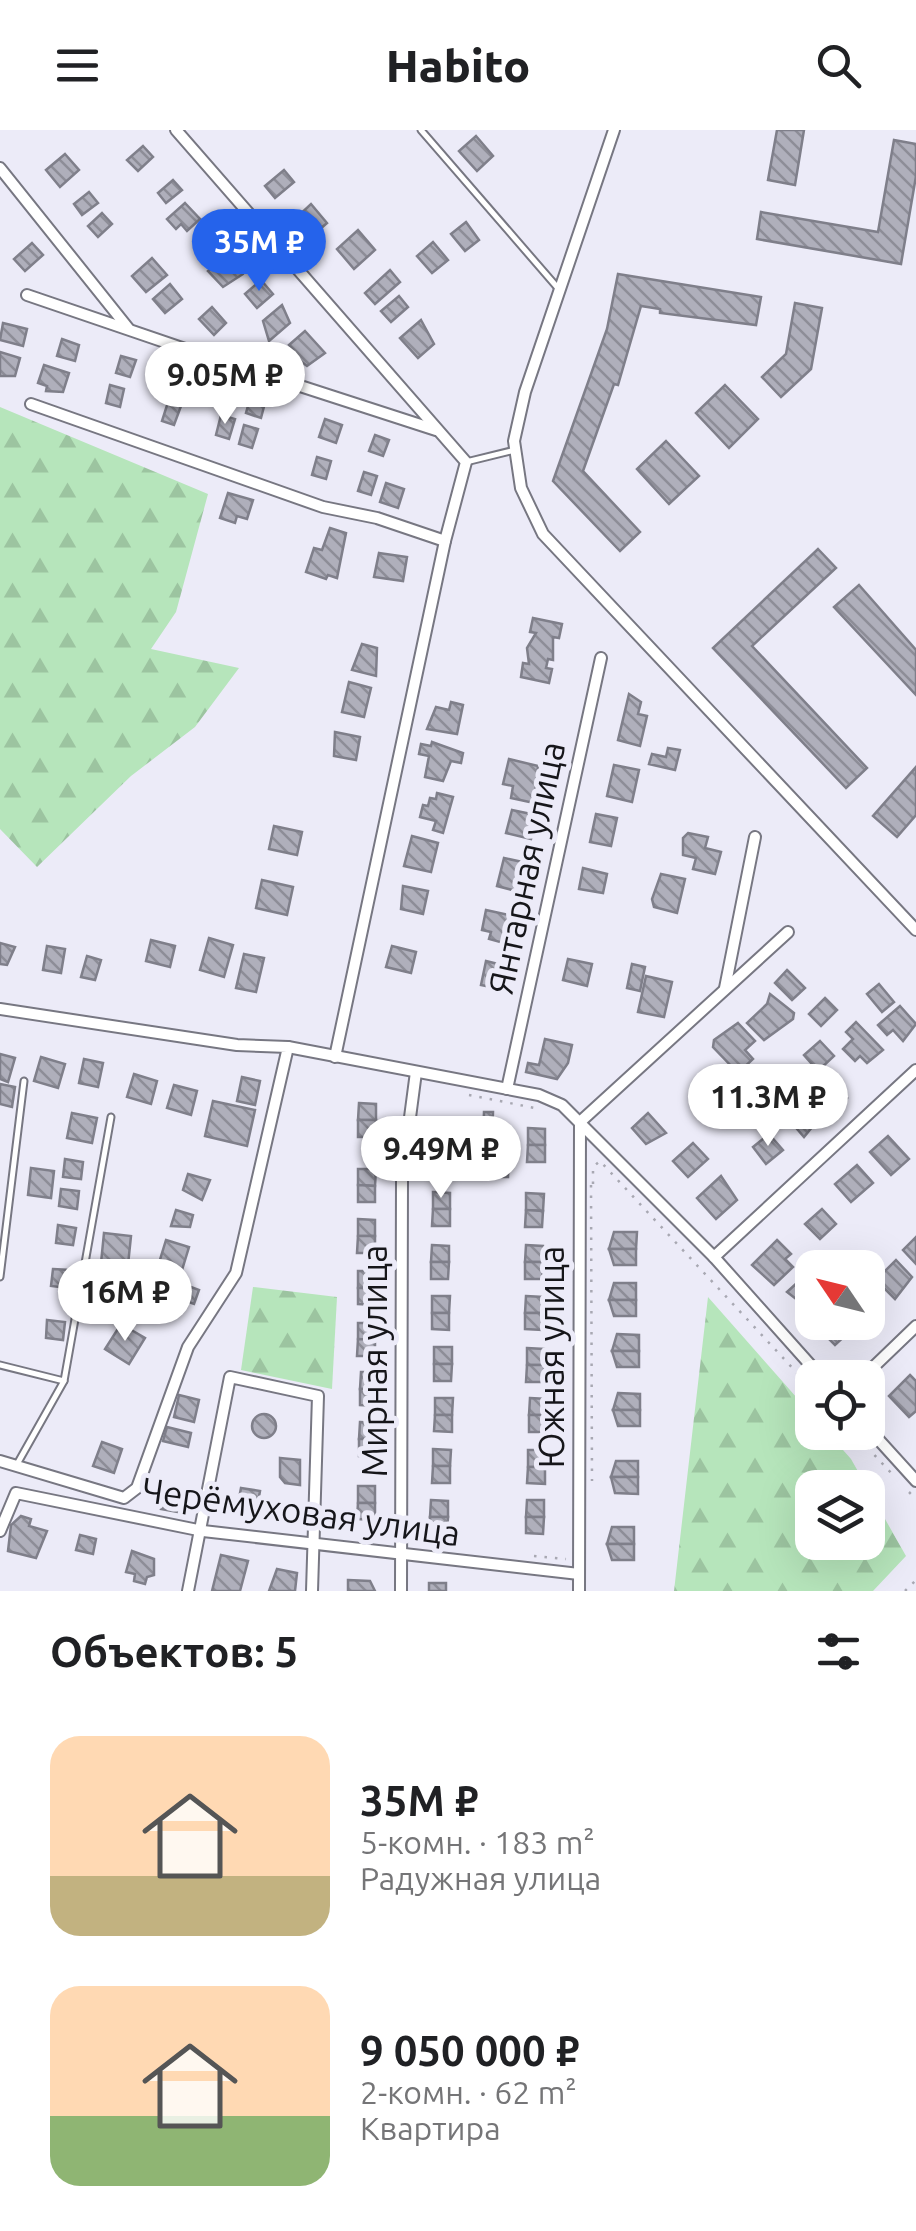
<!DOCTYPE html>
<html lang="ru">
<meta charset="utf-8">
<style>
body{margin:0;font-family:Ubuntu,sans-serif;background:#f2f2f2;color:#202124;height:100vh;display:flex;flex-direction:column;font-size:38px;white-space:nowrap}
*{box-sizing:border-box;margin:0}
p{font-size:32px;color:#757577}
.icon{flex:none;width:55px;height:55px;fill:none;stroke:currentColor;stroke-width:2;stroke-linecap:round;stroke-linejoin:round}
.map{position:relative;height:1461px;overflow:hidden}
.side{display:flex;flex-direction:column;background:#fff;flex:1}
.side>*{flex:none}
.needle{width:65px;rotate:305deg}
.controls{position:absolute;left:795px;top:1120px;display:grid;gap:20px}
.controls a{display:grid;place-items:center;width:90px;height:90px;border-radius:20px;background:#fff;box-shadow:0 10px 40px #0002;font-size:50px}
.price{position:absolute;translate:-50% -85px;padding:0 22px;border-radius:35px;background:#fff;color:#222;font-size:32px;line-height:65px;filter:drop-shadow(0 2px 5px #0008)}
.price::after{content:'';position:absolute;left:50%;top:60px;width:30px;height:22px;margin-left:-15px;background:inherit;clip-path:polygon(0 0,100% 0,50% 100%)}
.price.active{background:#2563eb;color:#fff}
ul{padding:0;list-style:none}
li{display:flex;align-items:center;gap:30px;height:250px;padding:0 50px}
li span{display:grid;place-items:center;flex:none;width:280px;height:200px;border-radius:30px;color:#555}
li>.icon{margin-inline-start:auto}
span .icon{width:120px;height:120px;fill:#fffc;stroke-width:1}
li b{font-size:42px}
h2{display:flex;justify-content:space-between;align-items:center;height:120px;padding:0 50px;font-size:42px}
header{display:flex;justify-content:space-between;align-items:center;height:130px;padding:0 50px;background:#fff;font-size:45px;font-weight:800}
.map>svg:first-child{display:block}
.forest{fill:url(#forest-firs);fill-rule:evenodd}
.building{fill:url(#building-back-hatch);stroke:#7f7f8a;stroke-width:2.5}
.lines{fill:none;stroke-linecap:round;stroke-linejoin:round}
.service-casing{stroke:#777782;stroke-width:9}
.minor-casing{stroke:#777782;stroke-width:14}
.path{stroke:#a8a8b2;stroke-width:2.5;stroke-dasharray:2.5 8;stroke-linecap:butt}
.service{stroke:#fff;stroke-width:5}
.minor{stroke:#fff;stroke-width:10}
.labels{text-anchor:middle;stroke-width:10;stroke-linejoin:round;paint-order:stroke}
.street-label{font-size:35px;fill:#16161a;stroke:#ecebf8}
</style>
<header><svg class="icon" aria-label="menu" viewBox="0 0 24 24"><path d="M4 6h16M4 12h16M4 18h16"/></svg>Habito<svg class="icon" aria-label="search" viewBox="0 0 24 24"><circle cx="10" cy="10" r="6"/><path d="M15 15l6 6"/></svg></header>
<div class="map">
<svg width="916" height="1461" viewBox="0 0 916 1461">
<defs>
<pattern id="forest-firs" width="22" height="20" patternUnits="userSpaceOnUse" patternTransform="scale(2.5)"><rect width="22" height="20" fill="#b6e5bb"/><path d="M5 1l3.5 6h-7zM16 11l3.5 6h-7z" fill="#9cc4a0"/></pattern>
<pattern id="building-back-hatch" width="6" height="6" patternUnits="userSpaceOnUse" patternTransform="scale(2.5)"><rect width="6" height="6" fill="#afafbb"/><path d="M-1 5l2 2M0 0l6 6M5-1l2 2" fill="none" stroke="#8d8d97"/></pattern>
</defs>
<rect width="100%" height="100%" fill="#ecebf8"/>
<g class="forest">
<path d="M0,277l208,87 -32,118 -25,37 88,19 -44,59 -64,49 -94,91 -37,-38z"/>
<path d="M253,1157l84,10 -5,92 -91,-19z"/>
<path d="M708,1167l104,118v17l16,1 23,26 55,97 -33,35h-199zM812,1358h56v54h-56z"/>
</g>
<g class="building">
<path d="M777,0h27l-9,55 -27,-5z"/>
<path d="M476,6l17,20 -16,15 -18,-20z"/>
<path d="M894,10l22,4v32l-15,88 -144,-25 4,-27 117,20z"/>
<path d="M143,16l10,11 -15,14 -11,-11z"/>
<path d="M65,24l14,16 -19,17 -14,-17z"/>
<path d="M284,40l10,12 -19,16 -10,-12z"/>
<path d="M173,50l9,10 -16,13 -8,-10z"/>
<path d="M89,62l9,11 -16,12 -8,-11z"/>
<path d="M185,73l15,16 -13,12 -6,-7 -5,5 -9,-10z"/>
<path d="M311,74l16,19 -15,13 -16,-18z"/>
<path d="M102,83l10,11 -14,13 -10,-11z"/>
<path d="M466,92l13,18 -14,11 -14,-17z"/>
<path d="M358,100l17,20 -21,19 -17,-20z"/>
<path d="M433,112l15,18 -16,13 -15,-17z"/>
<path d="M32,113l11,12 -18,16 -11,-12z"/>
<path d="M231,120l15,16 -3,8 -20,13 -15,-16z"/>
<path d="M152,128l15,17 -21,17 -14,-16z"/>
<path d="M390,140l10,12 -25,22 -10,-11z"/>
<path d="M618,144l143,23 -5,28 -96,-12v-4l-19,-3 -23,79 -4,-1 -31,87 57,61 -20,19 -67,-70 54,-152z"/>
<path d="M261,150l12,14 -16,14 -12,-14z"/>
<path d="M170,154l12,15 -17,14 -12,-14z"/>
<path d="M399,166l9,11 -17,15 -10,-11z"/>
<path d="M795,173l27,5 -11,61 -30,28 -19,-20 24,-23z"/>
<path d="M282,175l8,18 -21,18 -6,-20z"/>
<path d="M212,177l14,16 -12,12 -15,-16z"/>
<path d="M421,190l13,24 -16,14 -18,-20z"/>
<path d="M3,193l24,6 -4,17 -23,-6z"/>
<path d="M305,201l20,22 -18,13 -17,-13 3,-3 -4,-5z"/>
<path d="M62,209l17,6 -4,16 -18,-5z"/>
<path d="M0,222l20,6 -5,18h-15z"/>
<path d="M121,226l15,4 -6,17 -14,-4z"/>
<path d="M44,235l25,8 -6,19 -17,-1 1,-5 -9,-3z"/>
<path d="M177,241l13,4 -6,20 -13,-4z"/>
<path d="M199,248l15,4 -6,19 -15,-5z"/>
<path d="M110,255l14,4 -4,18 -14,-4z"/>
<path d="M725,255l33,34 -29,29 -33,-35z"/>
<path d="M251,265l15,4 -5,19 -15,-5z"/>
<path d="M168,272l13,4 -7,19 -12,-4z"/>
<path d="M221,285l14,4 -6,20 -13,-4z"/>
<path d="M325,289l17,6 -6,18 -17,-6z"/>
<path d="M244,295l14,4 -6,19 -13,-4z"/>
<path d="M375,305l14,5 -6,16 -14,-5z"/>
<path d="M666,311l33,35 -30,28 -32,-35z"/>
<path d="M317,327l14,4 -5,18 -14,-4z"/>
<path d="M364,342l13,4 -6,19 -13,-4z"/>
<path d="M386,353l18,6 -6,19 -18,-6z"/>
<path d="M228,363l25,7 -6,19 -10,-3 -2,7 -15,-5z"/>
<path d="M330,398l16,5 -9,45 -9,-3 -2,4 -20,-7 8,-24 8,2z"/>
<path d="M818,419l18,19 -84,78 115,122 -21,20 -133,-140z"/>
<path d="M379,423l28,4 -4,24 -29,-4z"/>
<path d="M859,455l57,65v45l-82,-88z"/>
<path d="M533,488l29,6 -3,14 -6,-1v23l-5,-1 -2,9 6,1 -3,14 -28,-6 2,-14 6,1 -2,-16 9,-15 -6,-1z"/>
<path d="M362,514l15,4 -1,28 -24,-6z"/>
<path d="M349,552l22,6 -7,29 -22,-5z"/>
<path d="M629,564l12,8 -3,12 9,2 -7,30 -22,-6z"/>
<path d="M451,572l12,3 -6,29 -30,-5 9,-22 13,3z"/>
<path d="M335,602l25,5 -4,23 -22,-4z"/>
<path d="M432,612l31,11 -2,10 -10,-2 -8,20 -18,-4 4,-21 -10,-2 2,-10 10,2z"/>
<path d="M668,618l12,2 -5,20 -26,-6 3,-10 14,3z"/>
<path d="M509,629l29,7 -4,37 -23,-5 2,-12 -10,-2z"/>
<path d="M614,635l25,5 -7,32 -25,-6z"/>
<path d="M916,637v48l-19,22 -24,-21z"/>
<path d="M437,663l16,4 -10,36 -10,-3 3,-9 -16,-4 3,-12 5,1 2,-8 6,1z"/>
<path d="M512,680l38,8 -5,17 -12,-3 -2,7 -25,-6z"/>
<path d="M596,684l21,4 -6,28 -21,-4z"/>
<path d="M274,696l28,6 -5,23 -28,-6z"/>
<path d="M688,703l20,4 -3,11 16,4 -6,22 -22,-5 3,-11 -13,-3v-17z"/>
<path d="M412,706l26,7 -7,29 -27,-6z"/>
<path d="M504,728l23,5 -7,29 -23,-6z"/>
<path d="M583,738l24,6 -4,19 -24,-4z"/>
<path d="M661,744l24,5 -8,34 -23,-6 -2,-8z"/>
<path d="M262,750l31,7 -6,28 -31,-7z"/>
<path d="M403,756l25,5 -5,23 -22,-5z"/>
<path d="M486,780l37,8 -12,27 -22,-6 2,-7 -9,-2z"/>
<path d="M209,808l24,7 -9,32 -24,-7z"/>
<path d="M151,810l24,6 -5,21 -24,-6z"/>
<path d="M0,813l15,4 -8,18 -7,-1z"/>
<path d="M47,816l18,3 -4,24 -18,-3z"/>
<path d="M392,816l24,6 -5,21 -25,-6z"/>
<path d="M244,824l20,4 -8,34 -20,-4z"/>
<path d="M87,826l14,4 -6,20 -14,-3z"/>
<path d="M568,829l24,5 -5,22 -24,-6z"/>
<path d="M486,831l20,5 -5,23 -20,-4z"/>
<path d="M632,834l13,3 -5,24 -13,-3z"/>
<path d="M787,840l18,18 -13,12 -17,-17z"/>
<path d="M646,846l26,6 -8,35 -26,-5z"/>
<path d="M879,854l15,18 -12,10 -15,-18z"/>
<path d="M770,864l24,19 -1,6 -29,21 -17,-17 20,-19z"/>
<path d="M825,868l12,12 -16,16 -12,-12z"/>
<path d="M900,876l16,18 -13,17 -10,-11 -6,5 -9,-10z"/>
<path d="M856,892l27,28 -16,13 -7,-7 -5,5 -12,-12 10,-10 -7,-7z"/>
<path d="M738,893l17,18 -10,9 8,9 -15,14 -25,-26 1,-7z"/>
<path d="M545,909l27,6 -4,18 -11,16 -31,-7 2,-9 11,2z"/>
<path d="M820,911l14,15 -16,15 -14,-16z"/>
<path d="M0,924l15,4 -7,24 -8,-3z"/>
<path d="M41,927l24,7 -7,24 -24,-7z"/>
<path d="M84,929l19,4 -5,24 -19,-4z"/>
<path d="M783,940l12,13 -4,4 5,5 -17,16 -13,-15 4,-3 -4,-4z"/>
<path d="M134,944l23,7 -6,23 -24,-7z"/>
<path d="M242,947l18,4 -5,24 -18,-4z"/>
<path d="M0,954l15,3 -3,20 -12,-3z"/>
<path d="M174,955l23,6 -6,24 -24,-7z"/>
<path d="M835,955l12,13 -12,12 -12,-12z"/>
<path d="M213,971l42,9 -8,36 -42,-10z"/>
<path d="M359,973l17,1v16h-18z"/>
<path d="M806,979l11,12 -13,16 -13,-15z"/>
<path d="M484,982h9l-1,28h-9z"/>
<path d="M72,983l25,5 -5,25 -25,-5z"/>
<path d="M648,983l18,20 -20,11 -14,-16z"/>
<path d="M358,990h18l-1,17h-17z"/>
<path d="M528,998l17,1v16h-17z"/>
<path d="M433,1001h17v17l-17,-1z"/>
<path d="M769,1004l14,16 -17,14 -13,-17z"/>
<path d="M888,1006l21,23 -18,16 -21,-23z"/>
<path d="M693,1013l15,16 -20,18 -15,-16z"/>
<path d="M528,1015h17v17h-18z"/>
<path d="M498,1016l11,1 -1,30h-11z"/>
<path d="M433,1017l17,1v16h-18z"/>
<path d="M65,1029l18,3 -2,17 -18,-2z"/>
<path d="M857,1035l16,18 -22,19 -16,-18z"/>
<path d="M31,1038l23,3 -3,27 -23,-3z"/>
<path d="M358,1039h18l-1,17 -17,-1z"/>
<path d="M188,1044l22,6 -8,20 -19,-10z"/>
<path d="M721,1046l16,24 -21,19 -19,-21z"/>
<path d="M358,1055l17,1v16h-17z"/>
<path d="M61,1059l18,2 -2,18 -18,-3z"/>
<path d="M433,1062l17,1v16h-17z"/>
<path d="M526,1063l18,1 -1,17 -17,-1z"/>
<path d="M433,1079h17v17h-18z"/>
<path d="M822,1079l14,15 -16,15 -15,-15z"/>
<path d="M176,1080l17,5 -3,12 -19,-1z"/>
<path d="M526,1080l17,1 -1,16h-17z"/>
<path d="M358,1089l17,1v16h-17z"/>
<path d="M58,1095l18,3 -3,17 -17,-2z"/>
<path d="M614,1102h23l-1,17h-27z"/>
<path d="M104,1103l27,3 -3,29 -27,-2z"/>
<path d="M358,1106h17v17h-18z"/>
<path d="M916,1107v27l-13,-14z"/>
<path d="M166,1110l23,7 -7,23 -23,-7z"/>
<path d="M777,1110l14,14 -6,5 8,8 -19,18 -22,-20z"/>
<path d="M432,1115l17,1v16h-18z"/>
<path d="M526,1115l17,1v16h-18z"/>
<path d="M609,1119h27v16h-22z"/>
<path d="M896,1130l16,17 -17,22 -19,-19z"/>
<path d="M431,1132h18l-1,17h-17z"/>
<path d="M525,1132h18l-1,17h-17z"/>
<path d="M53,1139l17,1 -1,18 -18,-2z"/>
<path d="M146,1140l53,20 -5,14 -39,-14 -11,30 -15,-6z"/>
<path d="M358,1141h18l-1,17h-17z"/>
<path d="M809,1142l3,25 -8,8 -17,-13z"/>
<path d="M614,1153h22v17h-27z"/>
<path d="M358,1158h17v17l-17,-1z"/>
<path d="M432,1166h18l-1,17h-17z"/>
<path d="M526,1166l17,1v16h-18z"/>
<path d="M609,1170h27v16h-22z"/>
<path d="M432,1183h17v17l-17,-1z"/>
<path d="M525,1183h18l-1,17 -17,-1z"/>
<path d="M47,1190l18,2 -2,18 -17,-2z"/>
<path d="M830,1192h9l10,10 -14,13 -14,-14z"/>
<path d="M358,1193h18l-1,17 -17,-1z"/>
<path d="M121,1194l24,14 -16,26 -24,-15z"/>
<path d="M617,1204l22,1v16h-27z"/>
<path d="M358,1209l17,1v16h-18z"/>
<rect x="434" y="1217" width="18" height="17"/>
<path d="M527,1218l17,1v16h-17z"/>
<path d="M612,1221h27v16h-22z"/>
<path d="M434,1234h18l-1,17h-17z"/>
<path d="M527,1235h17v17h-18z"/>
<path d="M361,1242h17v17h-18z"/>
<path d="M910,1245l6,6v30l-7,6 -20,-21z"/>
<path d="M360,1259h18l-1,17 -17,-1z"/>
<path d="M618,1263l22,1v16h-27z"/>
<path d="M179,1265l20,5 -5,22 -20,-5z"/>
<path d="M435,1268h18l-1,17h-17z"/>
<path d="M530,1268l17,1v16h-18z"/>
<path d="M613,1280h27v16h-22z"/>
<circle cx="264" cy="1296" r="12"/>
<path d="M435,1285h17v17l-18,-1z"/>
<path d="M529,1285h18l-1,17h-17z"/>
<path d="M360,1292l17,1v16h-18z"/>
<path d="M167,1297l24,6 -3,14 -25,-6z"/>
<path d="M359,1309h18l-1,17h-17z"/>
<path d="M102,1312l20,7 -8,24 -21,-7z"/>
<path d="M433,1319l18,1 -1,16h-17z"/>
<path d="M528,1320h18l-1,17h-17z"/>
<path d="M280,1328l20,2v25l-15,-2 -5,-6z"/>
<path d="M616,1331h22v16h-27z"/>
<path d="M433,1336h17v17h-18z"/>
<path d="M528,1337h17v17l-18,-1z"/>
<path d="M611,1347h27v17l-23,-1z"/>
<rect x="358" y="1356" width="17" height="17"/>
<path d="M241,1358l19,3 -4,22 -19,-4z"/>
<path d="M164,1362l17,3 -3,17 -17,-3z"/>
<path d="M431,1370l17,1v16h-18z"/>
<path d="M527,1370h17v17h-18z"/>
<path d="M358,1373h17v17l-18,-1z"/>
<path d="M21,1386l10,3 -2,7 18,5 -11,27 -28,-7 3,-26z"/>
<path d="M430,1387h18l-1,17h-17z"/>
<path d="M526,1387h18l-1,17 -17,-1z"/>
<path d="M612,1397h22v17h-27z"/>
<path d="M80,1405l16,4 -3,15 -17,-4z"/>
<path d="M607,1414h27v16h-22z"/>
<path d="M132,1421l22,8v16l-7,2 -2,7 -11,-3 1,-7 -9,-2z"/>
<path d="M221,1425l27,6 -8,30h-28z"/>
<path d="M277,1439l20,4 -2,18h-26z"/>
<path d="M348,1450l22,1 5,10h-27z"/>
<rect x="429" y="1453" width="17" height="8"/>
</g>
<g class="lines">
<g class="service-casing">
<g id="service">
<path d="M421,0l136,157"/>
<path d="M466,332l49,-12"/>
<path d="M0,1147l24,-196"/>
<path d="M0,1235l64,16"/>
<path d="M16,1336l48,-85 47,-264"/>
</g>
</g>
<g class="minor-casing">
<g id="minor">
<path d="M176,0l290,332 -21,79 -110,516"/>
<path d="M614,0l-89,262 -11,49 7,47 22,46 373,396"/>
<path d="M0,38l128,160"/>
<path d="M27,165l249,85 9,11 9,-7 142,46"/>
<path d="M31,274l292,103 54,11 68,23"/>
<path d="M725,858l30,-151"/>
<path d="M0,879l237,36 51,2 -52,226 -48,74 -51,141 -13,10 -124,-37"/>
<path d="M288,917l251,48 23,10 152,152 108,121"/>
<path d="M507,959l94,-431"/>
<path d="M714,1127l202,-187"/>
<path d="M862,1248l54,-52"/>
<path d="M868,1298l48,53"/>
<path d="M0,1401l16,-38 187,38 376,43"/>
<path d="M188,1461l42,-214 88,19 -6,195"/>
<path d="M401,1461l1,-413 14,-106"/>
<path d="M579,1461l1,-469 208,-190"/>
</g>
</g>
<g class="path">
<path d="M469,965l71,14"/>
<path d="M593,1054v-17l7,-6 212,228"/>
<path d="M591,1055l1,296"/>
<path d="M853,1302l40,43"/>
<path d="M909,1362l7,7"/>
<path d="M534,1426l32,3"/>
<path d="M905,1461l11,-11"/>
</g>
<use href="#service" class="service"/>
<use href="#minor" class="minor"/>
</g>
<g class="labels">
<g class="street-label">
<text transform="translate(527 738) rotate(-78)" y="12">Янтарная улица</text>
<text transform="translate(552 1227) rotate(-90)" y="12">Южная улица</text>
<text transform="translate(375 1231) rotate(-90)" y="12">Мирная улица</text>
<text transform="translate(301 1382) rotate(8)" y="12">Черёмуховая улица</text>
</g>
</g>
</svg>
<div class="controls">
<a><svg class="needle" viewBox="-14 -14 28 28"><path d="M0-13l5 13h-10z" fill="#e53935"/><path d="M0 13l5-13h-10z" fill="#757577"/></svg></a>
<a><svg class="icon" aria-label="locate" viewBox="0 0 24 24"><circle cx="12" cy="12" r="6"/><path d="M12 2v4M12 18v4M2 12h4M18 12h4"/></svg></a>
<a><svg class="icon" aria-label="layers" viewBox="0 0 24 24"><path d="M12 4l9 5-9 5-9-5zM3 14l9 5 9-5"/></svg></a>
</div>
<b class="price active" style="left:259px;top:164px">35M ₽</b>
<b class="price" style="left:225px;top:297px">9.05M ₽</b>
<b class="price" style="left:768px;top:1019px">11.3M ₽</b>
<b class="price" style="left:441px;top:1071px">9.49M ₽</b>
<b class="price" style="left:125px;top:1214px">16M ₽</b>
</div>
<section class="side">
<h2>Объектов: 5<svg class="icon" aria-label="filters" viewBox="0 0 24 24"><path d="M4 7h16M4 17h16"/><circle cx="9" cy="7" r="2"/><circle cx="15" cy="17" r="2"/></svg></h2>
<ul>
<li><span style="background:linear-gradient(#ffd9b3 70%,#c2b280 0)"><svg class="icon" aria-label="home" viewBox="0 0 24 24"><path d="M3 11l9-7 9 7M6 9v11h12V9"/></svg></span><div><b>35M ₽</b><p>5-комн. · 183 m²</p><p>Радужная улица</p></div></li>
<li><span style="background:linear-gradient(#ffd9b3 65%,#8fb573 0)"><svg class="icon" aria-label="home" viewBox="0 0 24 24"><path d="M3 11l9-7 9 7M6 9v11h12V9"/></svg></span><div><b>9 050 000 ₽</b><p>2-комн. · 62 m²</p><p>Квартира</p></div></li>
</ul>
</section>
